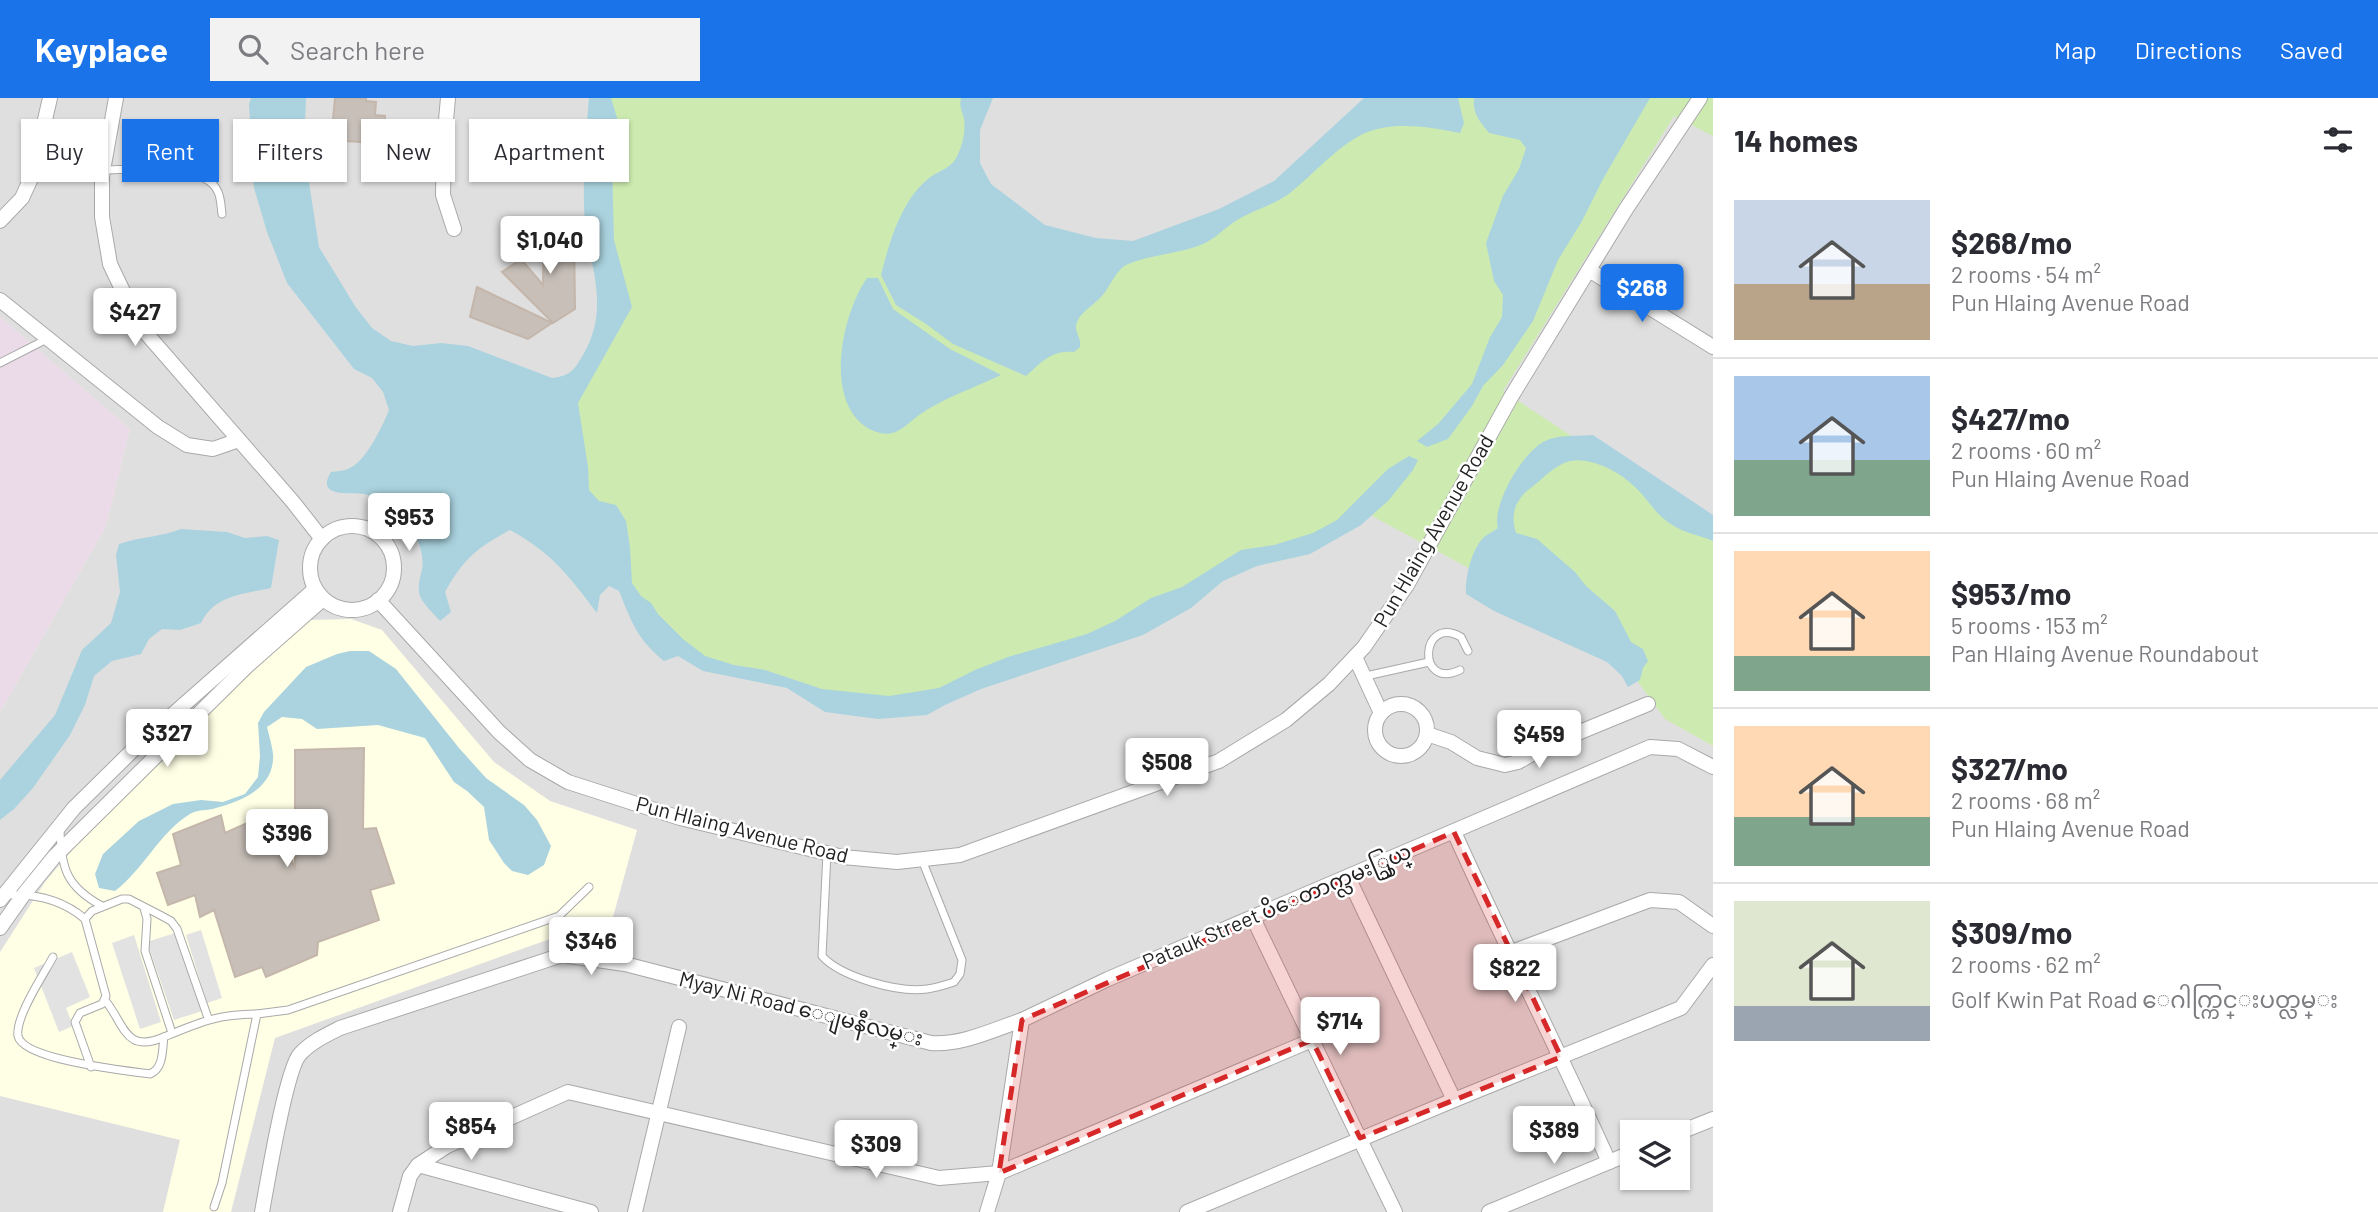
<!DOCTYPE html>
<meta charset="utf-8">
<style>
body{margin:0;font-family:Barlow,"Noto Sans Myanmar",sans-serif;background:#f2f2f3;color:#2b2b33;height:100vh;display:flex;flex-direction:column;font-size:26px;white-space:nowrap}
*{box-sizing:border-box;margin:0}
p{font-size:23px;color:#7c7c81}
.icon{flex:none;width:38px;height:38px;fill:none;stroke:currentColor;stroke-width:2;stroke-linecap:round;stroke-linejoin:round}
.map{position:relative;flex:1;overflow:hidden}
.panel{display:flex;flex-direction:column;background:#fff;width:665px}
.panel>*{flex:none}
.top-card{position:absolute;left:21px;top:21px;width:665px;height:63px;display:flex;gap:14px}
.fabs{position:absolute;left:1620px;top:1022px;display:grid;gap:14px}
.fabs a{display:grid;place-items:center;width:70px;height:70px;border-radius:0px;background:#fff;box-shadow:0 2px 5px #0004;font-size:35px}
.price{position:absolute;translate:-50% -60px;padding:0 16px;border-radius:7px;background:#fff;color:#222;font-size:23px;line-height:46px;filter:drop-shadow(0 2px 4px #0008)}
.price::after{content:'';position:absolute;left:50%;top:42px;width:21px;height:16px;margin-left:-10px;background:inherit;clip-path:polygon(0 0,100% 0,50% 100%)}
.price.selected{background:#1a73e8;color:#fff}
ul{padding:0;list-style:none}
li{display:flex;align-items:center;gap:21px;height:175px;padding:0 21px}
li+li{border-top:2px solid #e1e1e2}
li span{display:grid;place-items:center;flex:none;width:196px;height:140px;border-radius:0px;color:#555}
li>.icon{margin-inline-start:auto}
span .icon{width:84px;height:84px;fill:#fffc;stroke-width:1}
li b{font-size:30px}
h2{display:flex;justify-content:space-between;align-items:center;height:84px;padding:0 21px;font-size:30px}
.pill{padding:0 24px;border-radius:0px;background:#fff;box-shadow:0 2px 5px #0004;font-size:24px;line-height:63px}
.pill.selected{background:#1a73e8;color:#fff}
header{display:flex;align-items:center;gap:42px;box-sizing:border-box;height:98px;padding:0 35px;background:#1a73e8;color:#fff}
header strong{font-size:33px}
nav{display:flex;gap:38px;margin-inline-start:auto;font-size:24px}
.search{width:490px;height:63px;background:#f2f2f3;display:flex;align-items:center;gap:18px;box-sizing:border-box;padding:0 24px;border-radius:0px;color:#7c7c81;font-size:26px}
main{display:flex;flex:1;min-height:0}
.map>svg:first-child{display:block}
.residential{fill:#e0dfdf;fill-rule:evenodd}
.industrial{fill:#ebdbe8}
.education{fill:#ffffe5}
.grass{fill:#cdebb0}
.parking{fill:#e2e2e2}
.water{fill:#aad3df}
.building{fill:#c7bfb8;stroke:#c4b6ab;stroke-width:2}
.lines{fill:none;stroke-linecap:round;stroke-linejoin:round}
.service-casing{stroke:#a9a9a9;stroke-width:9}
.minor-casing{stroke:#a9a9a9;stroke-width:16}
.service{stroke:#fff;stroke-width:7}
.minor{stroke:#fff;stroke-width:14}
.marked{fill:#d62828;fill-opacity:0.2;stroke:#d62828;stroke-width:5;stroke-dasharray:14 9;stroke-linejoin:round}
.labels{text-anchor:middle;stroke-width:5;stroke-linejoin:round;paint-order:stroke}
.street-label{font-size:21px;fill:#222;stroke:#fff}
</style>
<header>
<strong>Keyplace</strong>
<div class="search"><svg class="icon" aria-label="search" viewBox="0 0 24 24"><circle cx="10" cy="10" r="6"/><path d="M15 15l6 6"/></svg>Search here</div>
<nav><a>Map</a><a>Directions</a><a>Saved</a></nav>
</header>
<main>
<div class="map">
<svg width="1713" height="1114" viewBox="0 0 1713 1114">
<rect width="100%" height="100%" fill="#f2efe9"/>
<path class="residential" d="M0,0h1713v1114h-1713v-500l106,-186 24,-97 -130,-112zM1633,1034h45v46h-45z"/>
<path class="industrial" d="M0,219l130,112 -24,97 -106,186z"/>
<path class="education" d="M351,521l31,11 112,132 56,39 87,29 -32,116 -44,-11 -286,103 -44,174h-68l17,-72 -180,-44v-144l45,-70 46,-54 132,-129 86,-79z"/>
<path class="grass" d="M603,0h375l-14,98 143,62 174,-71 94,-89h338v38l-39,-20 -171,275 178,117 32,16v222l-48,-27 -54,-74 -250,-135 -44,32 -82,27 -100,53 -206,79 -89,2 -132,-38 -173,-160 78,-195z"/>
<g class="parking">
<path d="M201,832l21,68 -15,5 -21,-68z"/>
<path d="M175,835l27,78 -28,9 -27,-78z"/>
<path d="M134,837l27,87 -21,7 -28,-86z"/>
<path d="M72,854l18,45 -24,11 7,18 -14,6 -25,-64z"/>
</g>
<g class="water">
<path d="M251,0h55l-2,52 15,97 36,59 17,22 19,13 22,5 28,-3 27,3 84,32c19,-2 23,-9 32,-25 29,-51 1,-94 0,-147 -1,-36 2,-72 5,-108h22l11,36 -10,29 2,77 18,67 -54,96 10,64 1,23 10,11 17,4 10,16 4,26 2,36 9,13 10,7 7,11 25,25 22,17 29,9 31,5 57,19 67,7 50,-8 36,-18 33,-13 79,-23 28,-13 36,-23 31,-11 59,-37 33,-5 39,-12 24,-13 51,-51 21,-13 9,4 -5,10 -25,31 -27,24 -51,29 -53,12 -34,15 -32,27 -48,27 -162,54 -36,16 -18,10 -49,4 -53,-7 -38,-24 -84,-17 -25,-15 -14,5c-27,-22 -32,-38 -45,-70l-10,-5 -9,9 -3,18c-28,-37 -45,-60 -87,-83 -33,18 -46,28 -65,62l6,20 -11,9c-6,-7 -17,-17 -20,-25 -3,-10 0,-18 2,-27 4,-19 -12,-51 -28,-62 -7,-5 -21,-11 -30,-13 -14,-2 -49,4 -33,-22 5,-1 12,-1 17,-3 18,-7 34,-42 41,-59l-6,-18 -11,-14 -18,-9 -67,-86 -20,-51 -13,-44 -5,-84z"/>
<path d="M961,0h32l-13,32v33l11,21 54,41 51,13 37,3 86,-32 55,-28 90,-83h94l6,25 -4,10c-30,-6 -65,-12 -95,0 -28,13 -51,41 -75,60 -16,12 -36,17 -53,27 -10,6 -19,16 -30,22 -20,12 -75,14 -86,27 -9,9 -13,22 -22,30 -7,7 -18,13 -22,23 -4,9 5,16 3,25l-6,5c-23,-2 -32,10 -48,24l-73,-32 -27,-20 -30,-19 -15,-30c8,-32 20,-74 47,-96 8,-7 21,-10 27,-19 7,-12 11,-28 9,-41 -2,-9 -5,-12 -3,-21z"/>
<path d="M1474,0h176l-47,81 -21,42 -24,39 -25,61 -30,44 -20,21 -11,20 -24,33 -21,8 -10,-6 21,-17 34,-40 18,-47 12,-20 1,-22 -9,-14 -8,-38 17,-47 16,-27 7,-21 -6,-8 -31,-7c-9,-11 -17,-20 -15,-35z"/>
<path d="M867,180h11l15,31 57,40 51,26c-27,13 -58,23 -82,40 -8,6 -19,17 -27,18 -9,2 -18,-1 -26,-6 -42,-29 -24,-113 1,-149z"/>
<path d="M1593,337l120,80v26c-19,-8 -30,-7 -49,-22 -11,-9 -18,-22 -29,-32 -16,-16 -51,-35 -73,-23 -11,5 -21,16 -30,23 -17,12 -22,27 -16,46l21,6 38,33 11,14 29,25 16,31 12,7 5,12 -5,7 -3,12 -12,7 -6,-11 -15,-14 -113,-51 -28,-17c-1,-16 5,-43 17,-56 4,-4 11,-7 15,-10 -7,-23 27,-82 52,-89 13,-4 29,-3 43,-4z"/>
<path d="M181,431l46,3 18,6 22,-2 12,4 -8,48c-27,6 -57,7 -70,35l-21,7 -18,-1 -13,10 -8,15 -29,7 -18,15 -9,29 -15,30 -37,53 -19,21 -14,11v-40l55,-65 27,-65 29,-27 9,-31 -4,-37 3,-11c20,-7 41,-7 62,-15z"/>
<path d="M350,553h19l27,18 63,79 27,30 38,27 13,15 14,26 -7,19 -16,10 -16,-4 -8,-8 -15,-23 -5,-33 -17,-16 -13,-9 -29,-44 -47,-13 -61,4 -15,-10 -20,-2 -15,10c2,9 5,18 6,27 2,33 -30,47 -57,54 -8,3 -19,1 -26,6 -31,19 -46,55 -75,77l-16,-3 -4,-14 8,-20 36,-33 34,-17 28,-4 22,2 22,-8 13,-17 2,-21 -2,-33 6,-11 42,-45 31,-13z"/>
</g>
<g class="building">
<path d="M335,0h31v3l10,1 -1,13 10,1 -1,18 -10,-1v10l-43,-3z"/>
<path d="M544,131l30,2 1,78 -22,14 -51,-51 19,-13 22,26z"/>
<path d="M477,189l75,36 -24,16 -58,-22z"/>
<path d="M364,650l-1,81 13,-1 18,55 -24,7 9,30 -61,22 -1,13 -51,22 -4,-10 -27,10 -21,-67 -14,7 -5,-22 -27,10 -11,-32 24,-8 -8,-31 48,-19 4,18 51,-23 19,60v-120z"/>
</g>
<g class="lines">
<g class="service-casing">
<g id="service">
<path d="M103,72c27,0 103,-8 115,22 3,6 3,15 4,22"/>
<path d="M0,265l47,-24"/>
<path d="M1460,572c-44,21 -40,-56 1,-33l7,14"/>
<path d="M1366,578l63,-14"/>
<path d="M60,732c1,39 7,57 42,76"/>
<path d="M827,755l-5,103c19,21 76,37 105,33 9,-1 18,-4 27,-7l6,-8 2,-14 -40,-100"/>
<path d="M4,797c31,-2 58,4 81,24l21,77 -4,8 -22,9 -5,9 16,45"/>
<path d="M144,810l3,11 -2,32 27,82"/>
<path d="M85,821l7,-8 30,-12h7l31,16 11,6 6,8 31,89"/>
<path d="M53,859c-9,17 -38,60 -35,79 5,24 110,35 132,38 14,-6 12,-24 14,-37 36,-15 54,-23 93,-23"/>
<path d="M105,902c20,25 20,54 59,37"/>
<path d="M214,1109l8,-24 35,-169 31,-4 271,-94 30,-29"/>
</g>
</g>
<g class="minor-casing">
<g id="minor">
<path d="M116,0l-14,78v41l8,47 29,61 154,177 29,37"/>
<path d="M448,0l-4,44 -1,53 11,34"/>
<path d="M0,123l22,-23 10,-22 18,-78"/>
<path d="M1589,172l124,77"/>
<path d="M0,202l158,127 29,18 26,4 26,-9"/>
<circle cx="352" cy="470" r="42"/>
<path d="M378,502l121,132 31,28 38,22 112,36 163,39 54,5 63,-7 259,-94 67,-41 43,-36 35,-37 43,-62 104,-188 115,-188 74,-111"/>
<path d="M1355,559l26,56"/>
<circle cx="1401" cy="632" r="26"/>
<path d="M1427,636l24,8 26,16 28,7 13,-3 28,-16 102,-42"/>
<path d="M1454,734c50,111 105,219 155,330"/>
<path d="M1348,779l106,223"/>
<path d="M0,802l74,-92 63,-62 178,-157"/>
<path d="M1253,820l142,294"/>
<path d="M0,830l24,-34 30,-37 193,-191 76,-67"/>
<path d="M1509,855l141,-53 29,2 34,24"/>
<path d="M1678,1035l35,-14"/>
<path d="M418,1067l29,-19 121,-54 371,86 60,-5 313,-133"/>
<path d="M262,1114c5,-27 24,-143 38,-158 11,-12 26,-19 40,-26l222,-73 63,9 306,79c31,2 62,-13 91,-23"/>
<path d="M400,1114l10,-36 8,-11 173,47"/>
<path d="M635,1114l44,-185"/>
<path d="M987,1114l12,-39 23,-153 86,-41 542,-232 28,2 35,18"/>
<path d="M1187,1114l267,-112 227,-92 32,-43"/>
<path d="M1489,1114l144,-60"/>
</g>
</g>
<use href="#service" class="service"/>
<use href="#minor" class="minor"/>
</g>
<path class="marked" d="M1454,734l107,225 -201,81 -48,-98 -313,133 23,-153z"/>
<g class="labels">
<g class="street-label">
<text transform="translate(1434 433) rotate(-60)" y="7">Pun Hlaing Avenue Road</text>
<text transform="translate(742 732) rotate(14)" y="7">Pun Hlaing Avenue Road</text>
<text transform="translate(1277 809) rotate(-23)" y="7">Patauk Street ပိေတာက္လမး္သြယ္</text>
<text transform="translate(801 911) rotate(14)" y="7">Myay Ni Road ေျမနီလမ္း</text>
</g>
</g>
</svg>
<div class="fabs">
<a><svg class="icon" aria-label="layers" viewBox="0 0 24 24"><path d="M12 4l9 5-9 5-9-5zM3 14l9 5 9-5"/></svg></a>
</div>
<b class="price" style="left:550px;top:178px">$1,040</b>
<b class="price selected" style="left:1642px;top:226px">$268</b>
<b class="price" style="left:135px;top:250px">$427</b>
<b class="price" style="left:409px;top:455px">$953</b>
<b class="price" style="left:167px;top:671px">$327</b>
<b class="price" style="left:1539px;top:672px">$459</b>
<b class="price" style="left:1167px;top:700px">$508</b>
<b class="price" style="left:287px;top:771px">$396</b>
<b class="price" style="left:591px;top:879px">$346</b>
<b class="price" style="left:1515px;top:906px">$822</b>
<b class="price" style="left:1340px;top:959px">$714</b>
<b class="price" style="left:471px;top:1064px">$854</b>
<b class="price" style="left:1554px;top:1068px">$389</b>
<b class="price" style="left:876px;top:1082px">$309</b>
<div class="top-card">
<a class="pill">Buy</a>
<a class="pill selected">Rent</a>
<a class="pill">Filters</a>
<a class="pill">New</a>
<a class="pill">Apartment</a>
</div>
</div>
<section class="panel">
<h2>14 homes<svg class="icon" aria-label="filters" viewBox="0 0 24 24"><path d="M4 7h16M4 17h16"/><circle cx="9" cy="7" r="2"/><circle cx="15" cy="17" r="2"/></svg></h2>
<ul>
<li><span style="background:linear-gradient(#c9d6e8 60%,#b9a48a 0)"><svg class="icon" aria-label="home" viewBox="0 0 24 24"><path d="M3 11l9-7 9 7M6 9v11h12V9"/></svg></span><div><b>$268/mo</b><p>2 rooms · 54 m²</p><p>Pun Hlaing Avenue Road</p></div></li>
<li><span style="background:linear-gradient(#a9c7e8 60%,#7fa58c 0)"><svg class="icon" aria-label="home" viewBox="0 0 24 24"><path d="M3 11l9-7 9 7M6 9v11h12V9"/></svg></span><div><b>$427/mo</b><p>2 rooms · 60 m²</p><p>Pun Hlaing Avenue Road</p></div></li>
<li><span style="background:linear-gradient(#ffd9b3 75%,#7fa58c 0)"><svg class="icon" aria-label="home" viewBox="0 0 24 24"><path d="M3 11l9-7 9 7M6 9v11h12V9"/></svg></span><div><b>$953/mo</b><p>5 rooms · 153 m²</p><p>Pan Hlaing Avenue Roundabout</p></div></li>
<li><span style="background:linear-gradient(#ffd9b3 65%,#7fa58c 0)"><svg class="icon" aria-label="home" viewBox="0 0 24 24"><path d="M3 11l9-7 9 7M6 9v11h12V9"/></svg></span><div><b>$327/mo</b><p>2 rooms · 68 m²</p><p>Pun Hlaing Avenue Road</p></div></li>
<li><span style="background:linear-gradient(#dfe7d0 75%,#9aa5b1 0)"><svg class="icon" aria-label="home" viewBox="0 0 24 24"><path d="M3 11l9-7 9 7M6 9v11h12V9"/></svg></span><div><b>$309/mo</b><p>2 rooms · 62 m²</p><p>Golf Kwin Pat Road ေဂါက္ကြင္းပတ္လမ္း</p></div></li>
</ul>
</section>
</main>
